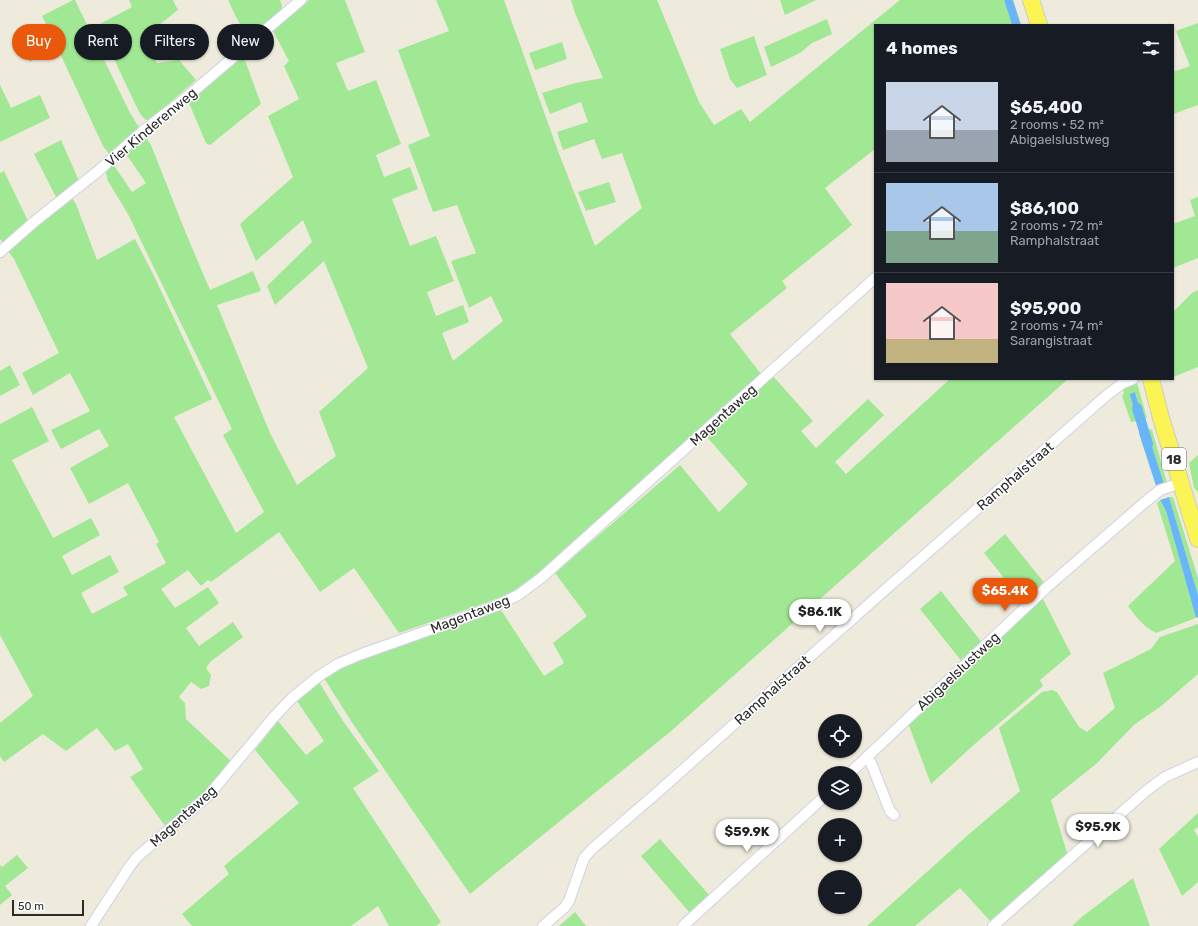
<!DOCTYPE html>
<meta charset="utf-8">
<style>
body{margin:0;font-family:Rubik,sans-serif;background:#242831;color:#f1f3f6;height:100vh;display:flex;flex-direction:column;font-size:15px;white-space:nowrap}
*{box-sizing:border-box;margin:0}
p{font-size:13px;color:#9ea1a6}
.icon{flex:none;width:22px;height:22px;fill:none;stroke:currentColor;stroke-width:2;stroke-linecap:round;stroke-linejoin:round}
.map{position:relative;flex:1;overflow:hidden}
.side{position:absolute;left:874px;top:24px;width:300px;height:356px;display:flex;flex-direction:column;background:#171b24;border-radius:0px;box-shadow:0 1px 3px #0004}
.side>*{flex:none}
.banner{position:absolute;left:12px;top:24px;width:380px;height:36px;display:flex;gap:8px}
.controls{position:absolute;left:818px;top:714px;display:grid;gap:8px}
.controls a{display:grid;place-items:center;width:44px;height:44px;border-radius:50%;background:#171b24;box-shadow:0 1px 3px #0004;font-size:20px}
.scale{position:absolute;left:12px;bottom:10px;width:72px;box-sizing:border-box;padding-left:4px;border:2px solid #2b2b2b;border-top:0;font-size:11px;line-height:14px;white-space:nowrap;color:#2b2b2b;-webkit-text-stroke:3px #fff;paint-order:stroke}
.price{position:absolute;translate:-50% -34px;padding:0 9px;border-radius:14px;background:#fff;color:#222;font-size:13px;line-height:26px;filter:drop-shadow(0 1px 2px #0008)}
.price::after{content:'';position:absolute;left:50%;top:24px;width:12px;height:9px;margin-left:-6px;background:inherit;clip-path:polygon(0 0,100% 0,50% 100%)}
.price.current{background:#ea580c;color:#fff}
ul{padding:0;list-style:none}
li{display:flex;align-items:center;gap:12px;height:100px;padding:0 12px}
li+li{border-top:1px solid #363941}
li span{display:grid;place-items:center;flex:none;width:112px;height:80px;border-radius:0px;color:#555}
li>.icon{margin-inline-start:auto}
span .icon{width:48px;height:48px;fill:#fffc;stroke-width:1}
li b{font-size:17px}
h2{display:flex;justify-content:space-between;align-items:center;height:48px;padding:0 12px;font-size:17px}
.pill{padding:0 14px;border-radius:18px;background:#171b24;box-shadow:0 1px 3px #0004;font-size:14px;line-height:36px}
.pill.current{background:#ea580c;color:#fff}
.map>svg:first-child{display:block}
.green{fill:#a1e895}
.water{fill:#68b6f7}
.lines{fill:none;stroke-linecap:round;stroke-linejoin:round}
.canal{stroke:#68b6f7;stroke-width:10}
.street-casing{stroke:#d1d1e5;stroke-width:12}
.primary-casing{stroke:#ccc;stroke-width:18}
.street{stroke:#fff;stroke-width:10}
.primary{stroke:#faf455;stroke-width:16}
.labels{text-anchor:middle;stroke-width:3;stroke-linejoin:round;paint-order:stroke}
.shield{fill:#fff;stroke:#6b6b6b;stroke-width:1}
.shield-label{font-size:13px;font-weight:bold;fill:#2b2b2b}
.street-label{font-size:14px;fill:#2b2b2b;stroke:#fff}
</style>
<div class="map">
<svg width="1198" height="926" viewBox="0 0 1198 926">
<rect width="100%" height="100%" fill="#eeeadc"/>
<g class="green">
<path d="M73,0h2l55,113 8,13 1,5 -29,24 -7,-9 -46,-99 -27,15 -9,-18 28,-14 -7,-14z"/>
<path d="M129,0h44l5,10 -38,30 17,23 22,-3 17,20 -47,41c-6,-2 -8,-6 -11,-11l-40,-85 34,-18z"/>
<path d="M228,0h52l2,6 -1,5 -27,22 -4,2c-9,-5 -17,-25 -22,-35z"/>
<path d="M309,0h36l20,52 -29,11 12,28 28,-11 25,64 -25,11 8,22 26,-10 8,22 -26,10 18,47 26,-10 18,45 -27,11 9,24 27,-11 6,17 -27,11 11,28 50,-40 -12,-25 -22,12 -18,-47 25,-8 -19,-48 -24,7 -25,-67 22,-9 -32,-86 51,-19 -13,-31h68l54,151 37,95 47,-38 -20,-55 -20,6 -8,-20 -31,11 -6,-18 31,-10 -7,-20 -31,12 -8,-21 33,-10 28,-5 -28,-65 -4,-13h86l42,102 15,23 27,-16 9,13 150,-122h104l8,25h-137v124l-50,39 27,37 -70,56 5,7 -57,46 31,40 -121,110 -102,90 -22,16 -25,11 -92,32 -45,-65 -34,24 -41,-60 -68,50 -3,-2 -7,6 -13,-16 -27,19 14,19 33,-21 11,16 -33,25 13,18 34,-24 10,15 -33,25 -4,6 5,7 -2,11 -8,3 -10,-7 -12,15 6,6 1,16 46,43 -29,33 -38,31 -35,-49 13,-8 -15,-25 -13,7 -18,-23 -31,23 -23,-17 -39,28 -4,-6v-33l33,-27 -33,-61v-211l32,-17 17,34 -37,19 41,78 38,-20 9,17 -38,21 10,19 38,-20 9,17 -38,21 11,21 36,-19 -5,-8 43,-24 -10,-19 3,-2 -31,-59 -39,21 -19,-36 39,-22 -10,-17 -38,20 -10,-19 39,-19 -20,-38 -37,22 -11,-22 37,-20 -45,-94 -6,-8 64,-53 4,6 21,56 38,-21 19,37 58,123 -38,18 62,116 28,-21 -41,-77 9,-6 -103,-213 -21,-35 -2,-8 1,-4 6,-5 19,28 14,-9 -20,-29 20,-16 5,7 34,86 25,59 43,-19 8,20 -44,14 53,128 27,52 39,-29 -17,-44 49,-44 -44,-107 -49,44 -8,-19 45,-44 -9,-22 -47,41 -16,-37 53,-47 -25,-61 31,-17 -15,-33 5,-5 -16,-30z"/>
<path d="M780,0h36l-31,15z"/>
<path d="M827,19l5,15 -20,9 -12,10 -29,14 -7,-20z"/>
<path d="M1198,23v82l-25,9v-42l17,-6 -14,-35z"/>
<path d="M754,36l13,39 -30,13 -7,-9 -10,-30z"/>
<path d="M562,42l5,17 -32,11 -6,-17z"/>
<path d="M243,55l18,49 -51,41 -3,-1 -2,-3 -16,-38 1,-3z"/>
<path d="M0,85l11,23 29,-13 10,23 -50,24z"/>
<path d="M61,140l18,41 -22,18 -23,-45z"/>
<path d="M4,171l23,48v4l-24,20 -3,-4v-66z"/>
<path d="M609,182l7,20 -30,9 -8,-19z"/>
<path d="M1198,197v61l-25,10v-44l22,-8 -5,-16z"/>
<path d="M1198,290v77l-25,10v-65l19,-19z"/>
<path d="M10,365l10,20 -20,11v-25z"/>
<path d="M773,376l40,45 -12,10 15,17 52,-49 16,16 -49,47 11,12 104,-95h118l-398,353 -200,162 -119,-173 -27,-43 22,-12 155,-56 43,66 20,-13 -11,-20 34,-27 -32,-43 125,-108 39,47 29,-28 -41,-47z"/>
<path d="M1137,383l10,35 -4,1 -8,-27 -5,4 8,25 -7,1 -9,-26 2,-3 -2,-5z"/>
<path d="M1149,429l3,1 15,53 -3,1 -17,-54z"/>
<path d="M1198,455v37l-4,-4 -5,-25z"/>
<path d="M1169,497h4l25,81v17z"/>
<path d="M1160,500l6,11 30,107 -40,15c-12,-6 -20,-16 -28,-27l47,-45 -18,-58z"/>
<path d="M1005,534l41,51 -21,19 -41,-51z"/>
<path d="M941,591l42,53 -20,19 -43,-54z"/>
<path d="M1042,597l29,57 -31,26 3,6 -66,56 -46,42 -23,-61z"/>
<path d="M1198,624v50l-38,33 -25,17 -39,40 -45,36 17,56 -76,67 -32,-35 -45,38h-48l102,-92 51,-43 -21,-63 43,-36 10,-2 5,2 22,35 8,5 28,-24 -12,-35 48,-24 9,-12z"/>
<path d="M319,682l24,39 36,50 -26,17 88,134 -5,4h-47l-11,-20 -27,20h-159l-10,-12 47,-40 -5,-8 75,-63 -44,-53 23,-29 28,34 18,-14 -27,-40z"/>
<path d="M1198,813v14l-4,3 4,7v45l-16,14 -23,-47z"/>
<path d="M660,839l50,57 -20,17 -49,-57z"/>
<path d="M17,855l11,13 -23,18 7,9 -12,10v-40l2,2z"/>
<path d="M1133,878l17,48h-78l11,-10z"/>
<path d="M575,912l11,14h-27z"/>
</g>
<g class="water">
<path d="M1004,0h9l8,25h-9z"/>
<path d="M1135,392l8,27 -5,2 -8,-25v-2z"/>
<path d="M1147,430l17,54 -8,2 -17,-53z"/>
<path d="M1169,497l29,98v22l-2,1 -30,-107 -6,-11z"/>
</g>
<g class="lines">
<path class="canal" d="M1137,408l11,36"/>
<g class="street-casing">
<g id="street">
<path d="M0,252l34,-30 63,-50 47,-42 38,-29 119,-101"/>
<path d="M866,758l5,5 19,48 4,4"/>
<path d="M850,773l196,-185 98,-85 16,-13 21,-7"/>
<path d="M91,926l39,-60 7,-9 72,-62 64,-77 19,-20 27,-22 19,-12 21,-9 118,-42 21,-8 20,-10 23,-17 334,-300"/>
<path d="M543,926l21,-18 5,-7 15,-43 8,-9 67,-58 227,-202 221,-194 16,-12 10,-4"/>
<path d="M683,926l142,-130"/>
<path d="M993,926l153,-135 19,-14 33,-15"/>
</g>
</g>
<g class="primary-casing">
<g id="primary">
<path d="M1031,0l8,25"/>
<path d="M1151,379l10,39 37,121"/>
</g>
</g>
<use href="#street" class="street"/>
<use href="#primary" class="primary"/>
</g>
<g class="labels">
<rect class="shield" x="1162" y="448" width="24" height="22" rx="3"/>
<g class="shield-label">
<text x="1174" y="464">18</text>
</g>
<g class="street-label">
<text transform="translate(151 127) rotate(-40)" y="5">Vier Kinderenweg</text>
<text transform="translate(723 415) rotate(-42)" y="5">Magentaweg</text>
<text transform="translate(1015 476) rotate(-41)" y="5">Ramphalstraat</text>
<text transform="translate(470 614) rotate(-21)" y="5">Magentaweg</text>
<text transform="translate(958 671) rotate(-43)" y="5">Abigaelslustweg</text>
<text transform="translate(772 690) rotate(-42)" y="5">Ramphalstraat</text>
<text transform="translate(183 816) rotate(-42)" y="5">Magentaweg</text>
</g>
</g>
</svg>
<div class="controls">
<a><svg class="icon" aria-label="locate" viewBox="0 0 24 24"><circle cx="12" cy="12" r="6"/><path d="M12 2v4M12 18v4M2 12h4M18 12h4"/></svg></a>
<a><svg class="icon" aria-label="layers" viewBox="0 0 24 24"><path d="M12 4l9 5-9 5-9-5zM3 14l9 5 9-5"/></svg></a>
<a>+</a>
<a>−</a>
</div>
<div class="scale">50 m</div>
<b class="price current" style="left:1005px;top:612px">$65.4K</b>
<b class="price" style="left:820px;top:633px">$86.1K</b>
<b class="price" style="left:1098px;top:848px">$95.9K</b>
<b class="price" style="left:747px;top:853px">$59.9K</b>
<div class="banner">
<a class="pill current">Buy</a>
<a class="pill">Rent</a>
<a class="pill">Filters</a>
<a class="pill">New</a>
</div>
<section class="side">
<h2>4 homes<svg class="icon" aria-label="filters" viewBox="0 0 24 24"><path d="M4 7h16M4 17h16"/><circle cx="9" cy="7" r="2"/><circle cx="15" cy="17" r="2"/></svg></h2>
<ul>
<li><span style="background:linear-gradient(#c9d6e8 60%,#9aa5b1 0)"><svg class="icon" aria-label="home" viewBox="0 0 24 24"><path d="M3 11l9-7 9 7M6 9v11h12V9"/></svg></span><div><b>$65,400</b><p>2 rooms · 52 m²</p><p>Abigaelslustweg</p></div></li>
<li><span style="background:linear-gradient(#a9c7e8 60%,#7fa58c 0)"><svg class="icon" aria-label="home" viewBox="0 0 24 24"><path d="M3 11l9-7 9 7M6 9v11h12V9"/></svg></span><div><b>$86,100</b><p>2 rooms · 72 m²</p><p>Ramphalstraat</p></div></li>
<li><span style="background:linear-gradient(#f6c9c9 70%,#c2b280 0)"><svg class="icon" aria-label="home" viewBox="0 0 24 24"><path d="M3 11l9-7 9 7M6 9v11h12V9"/></svg></span><div><b>$95,900</b><p>2 rooms · 74 m²</p><p>Sarangistraat</p></div></li>
</ul>
</section>
</div>
